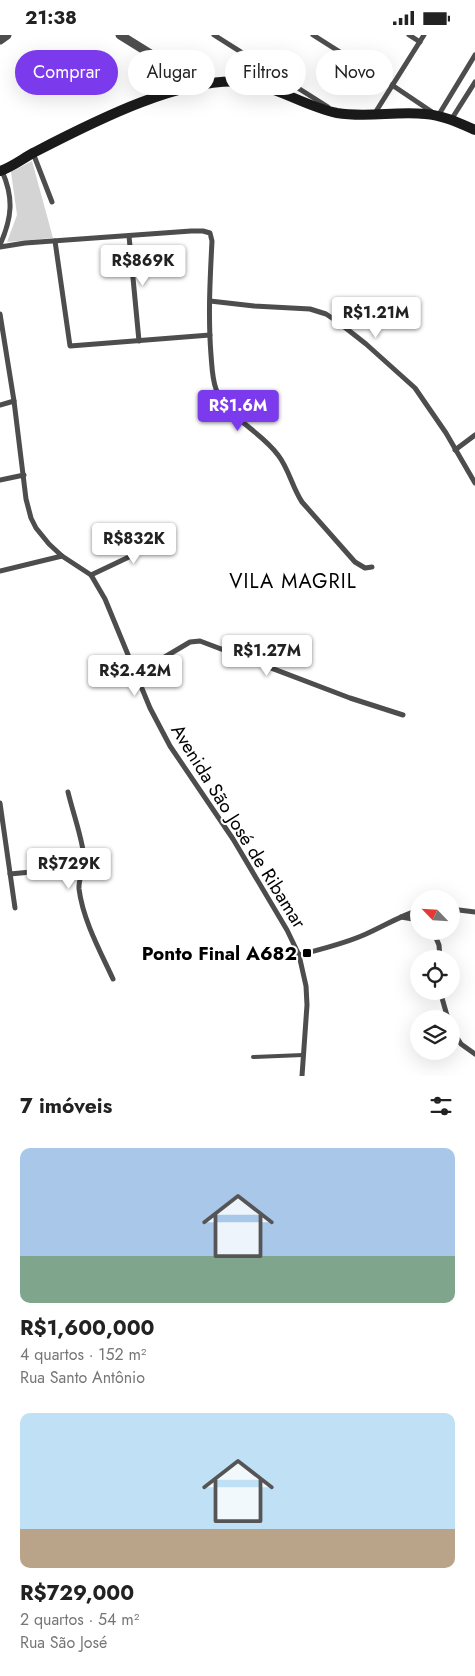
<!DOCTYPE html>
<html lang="pt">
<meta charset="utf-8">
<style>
body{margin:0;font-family:Jost,sans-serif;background:#f6f6f6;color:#222;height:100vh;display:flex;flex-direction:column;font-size:19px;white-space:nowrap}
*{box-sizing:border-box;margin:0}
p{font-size:16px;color:#767676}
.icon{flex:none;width:28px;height:28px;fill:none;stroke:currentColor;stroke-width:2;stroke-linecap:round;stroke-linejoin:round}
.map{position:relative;height:1041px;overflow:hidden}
.drawer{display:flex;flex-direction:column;background:#fff;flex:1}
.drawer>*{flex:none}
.banner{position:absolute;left:15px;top:15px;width:445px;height:45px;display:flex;gap:10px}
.needle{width:32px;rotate:295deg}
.buttons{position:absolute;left:410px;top:855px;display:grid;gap:10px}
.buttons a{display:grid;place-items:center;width:50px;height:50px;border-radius:50%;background:#fff;box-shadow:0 5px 20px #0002;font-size:25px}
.price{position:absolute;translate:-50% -42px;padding:0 11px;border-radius:5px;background:#fff;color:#222;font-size:16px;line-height:32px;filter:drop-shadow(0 1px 2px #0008)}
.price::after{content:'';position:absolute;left:50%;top:30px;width:15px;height:11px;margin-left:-8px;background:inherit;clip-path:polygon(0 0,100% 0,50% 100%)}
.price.on{background:#7c3aed;color:#fff}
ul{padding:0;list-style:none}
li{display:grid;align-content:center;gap:10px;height:265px;padding:0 20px}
li span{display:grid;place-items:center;height:155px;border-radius:10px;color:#555}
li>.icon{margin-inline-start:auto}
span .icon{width:90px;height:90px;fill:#fffc;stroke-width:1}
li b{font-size:21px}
h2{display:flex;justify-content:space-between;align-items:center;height:60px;padding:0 20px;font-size:21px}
.tag{padding:0 18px;border-radius:22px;background:#fff;box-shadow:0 5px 20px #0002;font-size:18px;line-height:45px}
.tag.on{background:#7c3aed;color:#fff}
.status{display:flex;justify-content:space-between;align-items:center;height:35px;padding:0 25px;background:#fff;direction:ltr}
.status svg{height:14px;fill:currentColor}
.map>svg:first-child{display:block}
.green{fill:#d4d4d4}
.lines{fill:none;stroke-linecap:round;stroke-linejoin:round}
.service{stroke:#4d4d4d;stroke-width:4}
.minor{stroke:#4d4d4d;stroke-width:5}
.tertiary{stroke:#4d4d4d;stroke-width:9}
.secondary{stroke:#1a1a1a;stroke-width:10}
.poi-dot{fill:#000;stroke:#fff;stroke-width:2}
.labels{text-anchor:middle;stroke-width:4;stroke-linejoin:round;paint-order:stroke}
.street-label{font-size:19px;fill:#000;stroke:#fff}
.poi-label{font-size:19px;font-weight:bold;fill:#000;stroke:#fff;text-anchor:end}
.neighbourhood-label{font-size:20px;letter-spacing:1px;fill:#000;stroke:#fff}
</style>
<div class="status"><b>21:38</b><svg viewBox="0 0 49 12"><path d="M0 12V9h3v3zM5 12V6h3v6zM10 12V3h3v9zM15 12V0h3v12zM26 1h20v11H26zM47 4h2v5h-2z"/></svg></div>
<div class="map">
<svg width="475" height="1041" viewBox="0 0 475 1041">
<rect width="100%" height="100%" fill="#fff"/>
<path class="green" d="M32,126l21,77 -46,4 10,-27 -6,-43z"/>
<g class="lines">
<path class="service" d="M253,1022l50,-2"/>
<g class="minor">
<path d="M214,0l114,72"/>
<path d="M313,0l79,50 46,31 37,-61"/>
<path d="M409,0l11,7"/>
<path d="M375,78l49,-78"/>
<path d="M451,85l24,-38"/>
<path d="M33,118l19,49"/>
<path d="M129,201l10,105"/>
<path d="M55,206l15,105 140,-11"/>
<path d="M0,210c12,-27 14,-47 2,-74"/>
<path d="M0,212l25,-4 166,-12h12l7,2 2,8c-2,38 -4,76 -1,114 1,11 1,23 5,34 11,29 45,42 62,66 11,14 14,32 24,47l53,60 10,6 7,-1"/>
<path d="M210,266l44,5 56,3 16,5 12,8 28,22 49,44 31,45 29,50"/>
<path d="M0,279l14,87 12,98 5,19 5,10 13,16 13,12 29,19 14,24 45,109 20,38 63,93 54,91 12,25 7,31 1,19 -5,71"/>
<path d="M0,370l14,-4"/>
<path d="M455,415l20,-15"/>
<path d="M0,445l24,-5"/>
<path d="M0,536l62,-15"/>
<path d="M91,540l78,-37"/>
<path d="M136,639l54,-32 10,-1 150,57 53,17"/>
<path d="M68,757c5,21 13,42 16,64 2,12 -6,21 -5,33 4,31 21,62 34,90"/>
<path d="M0,768l15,105"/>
<path d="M10,839l74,-7"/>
<path d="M451,874l24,3"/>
<path d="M401,882l18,3"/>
<path d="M433,896l6,14 1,14"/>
<path d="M299,920c22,-6 45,-11 67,-21 18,-8 34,-18 53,-24"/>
<path d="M440,956l8,28"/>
<path d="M451,993l10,16 14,10"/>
</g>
<g class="tertiary">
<path d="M120,0l79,49"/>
<path d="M0,5l7,-5"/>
</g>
<path class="secondary" d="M0,136c12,-4 22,-12 33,-18 56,-29 155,-81 218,-70 30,6 56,24 86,30 29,5 59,-2 88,1 17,1 34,9 50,16"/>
</g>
<rect class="poi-dot" x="302" y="913" width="10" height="10" rx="2.5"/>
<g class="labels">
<g class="street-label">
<text transform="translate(239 791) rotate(58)" y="7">Avenida São José de Ribamar</text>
</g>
<g class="poi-label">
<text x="297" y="925">Ponto Final A682</text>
</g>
<g class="neighbourhood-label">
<text x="293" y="553">VILA MAGRIL</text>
</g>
</g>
</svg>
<div class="buttons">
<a><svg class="needle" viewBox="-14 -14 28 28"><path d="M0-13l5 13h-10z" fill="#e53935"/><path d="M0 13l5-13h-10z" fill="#767676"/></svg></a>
<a><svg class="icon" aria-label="locate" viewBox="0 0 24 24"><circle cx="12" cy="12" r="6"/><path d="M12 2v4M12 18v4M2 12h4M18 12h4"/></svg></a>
<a><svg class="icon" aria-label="layers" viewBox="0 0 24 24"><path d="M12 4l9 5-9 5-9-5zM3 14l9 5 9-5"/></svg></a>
</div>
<b class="price" style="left:143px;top:252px">R$869K</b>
<b class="price" style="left:376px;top:304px">R$1.21M</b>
<b class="price on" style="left:238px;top:397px">R$1.6M</b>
<b class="price" style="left:134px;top:530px">R$832K</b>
<b class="price" style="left:267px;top:642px">R$1.27M</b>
<b class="price" style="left:135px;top:662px">R$2.42M</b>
<b class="price" style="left:69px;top:855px">R$729K</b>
<div class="banner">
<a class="tag on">Comprar</a>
<a class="tag">Alugar</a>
<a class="tag">Filtros</a>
<a class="tag">Novo</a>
</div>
</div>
<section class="drawer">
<h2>7 imóveis<svg class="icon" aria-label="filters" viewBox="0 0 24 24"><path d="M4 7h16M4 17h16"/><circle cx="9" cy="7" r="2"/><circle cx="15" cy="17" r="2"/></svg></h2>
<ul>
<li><span style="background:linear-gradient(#a9c7e8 70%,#7fa58c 0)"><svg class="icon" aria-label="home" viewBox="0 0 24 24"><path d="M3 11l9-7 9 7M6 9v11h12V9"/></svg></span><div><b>R$1,600,000</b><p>4 quartos · 152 m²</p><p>Rua Santo Antônio</p></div></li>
<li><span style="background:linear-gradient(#bfe0f5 75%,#b9a48a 0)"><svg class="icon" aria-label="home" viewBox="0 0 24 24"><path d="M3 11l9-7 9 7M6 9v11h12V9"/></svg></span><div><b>R$729,000</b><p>2 quartos · 54 m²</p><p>Rua São José</p></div></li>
</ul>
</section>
